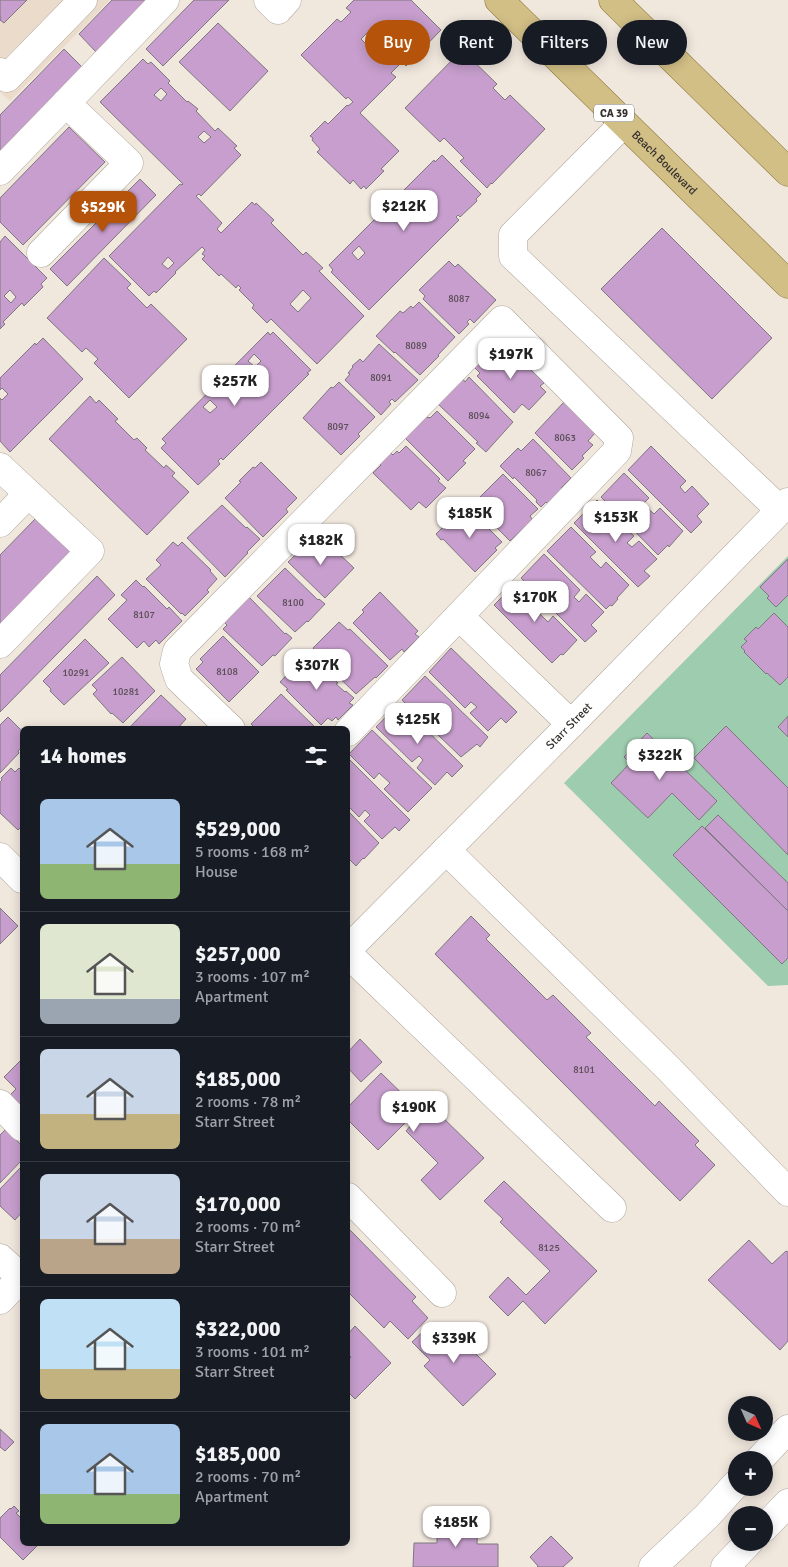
<!DOCTYPE html>
<meta charset="utf-8">
<style>
body{margin:0;font-family:Signika,sans-serif;background:#242831;color:#f1f3f6;height:100vh;display:flex;flex-direction:column;font-size:19px;white-space:nowrap}
*{box-sizing:border-box;margin:0}
p{font-size:16px;color:#9ea1a6}
.icon{flex:none;width:28px;height:28px;fill:none;stroke:currentColor;stroke-width:2;stroke-linecap:round;stroke-linejoin:round}
.map{position:relative;flex:1;overflow:hidden}
.panel{position:absolute;left:20px;top:726px;width:330px;height:820px;display:flex;flex-direction:column;background:#171b24;border-radius:8px;box-shadow:0 2px 12px #0003}
.panel>*{flex:none}
.guide{position:absolute;left:365px;top:20px;width:348px;height:45px;display:flex;gap:10px}
.needle{width:32px;rotate:135deg}
.tools{position:absolute;left:728px;top:1396px;display:grid;gap:10px}
.tools a{display:grid;place-items:center;width:45px;height:45px;border-radius:50%;background:#171b24;box-shadow:0 2px 12px #0003;font-size:25px}
.price{position:absolute;translate:-50% -42px;padding:0 11px;border-radius:10px;background:#fff;color:#222;font-size:16px;line-height:32px;filter:drop-shadow(0 1px 2px #0008)}
.price::after{content:'';position:absolute;left:50%;top:30px;width:15px;height:11px;margin-left:-8px;background:inherit;clip-path:polygon(0 0,100% 0,50% 100%)}
.price.on{background:#b45309;color:#fff}
ul{padding:0;list-style:none}
li{display:flex;align-items:center;gap:15px;height:125px;padding:0 20px}
li+li{border-top:1px solid #363941}
li span{display:grid;place-items:center;flex:none;width:140px;height:100px;border-radius:8px;color:#555}
li>.icon{margin-inline-start:auto}
span .icon{width:60px;height:60px;fill:#fffc;stroke-width:1}
li b{font-size:21px}
h2{display:flex;justify-content:space-between;align-items:center;height:60px;padding:0 20px;font-size:21px}
.tag{padding:0 18px;border-radius:22px;background:#171b24;box-shadow:0 2px 12px #0003;font-size:18px;line-height:45px}
.tag.on{background:#b45309;color:#fff}
.map>svg:first-child{display:block}
.built{fill:#eadbcb}
.green{fill:#9dccae}
.building{fill:#c79ecd;stroke:#7e777f;fill-rule:evenodd}
.lines{fill:none;stroke-linecap:round;stroke-linejoin:round}
.minor-casing{stroke:#afa69d;stroke-width:29}
.major-casing{stroke:#877132;stroke-width:29}
.minor{stroke:#fff;stroke-width:28}
.major{stroke:#d2bf86;stroke-width:28}
.labels{text-anchor:middle;stroke-width:5;stroke-linejoin:round;paint-order:stroke}
.number-label{font-size:10px;fill:#594c55}
.shield{fill:#fff;stroke:#716e6c;stroke-width:1}
.shield-label{font-size:11px;font-weight:bold;fill:#34302d}
.street-label{font-size:12px;fill:#34302d;stroke:#fff}
</style>
<div class="map">
<svg width="788" height="1567" viewBox="0 0 788 1567">
<rect width="100%" height="100%" fill="#f0e7dd"/>
<path class="built" d="M0,0h110l-100,101 -10,-9z"/>
<path class="green" d="M788,556v429l-20,1 -204,-203z"/>
<g class="building">
<path d="M0,0h27l-23,23 -4,-3 1,-2 -1,-2z"/>
<path d="M112,0h35l-51,52 -17,-18z"/>
<path d="M194,0h35l-66,66 -17,-17z"/>
<path d="M354,0h57l30,30 -35,36 -4,-4 -11,11 5,4 -36,36 39,38 -18,18 3,2 -18,18 -2,-3 -3,3 -8,-9 -3,4 -33,-32 3,-3 -8,-9 1,-2 -3,-2 15,-15 3,3 19,-19 1,1 5,-4 -5,-5 -2,2 -45,-44 36,-36 4,3 10,-10 -5,-4zM368,32l14,14 -7,7 -14,-14z"/>
<path d="M218,23l50,48 -38,40 -51,-49z"/>
<path d="M64,49l19,19 -83,84v-37z"/>
<path d="M462,50l35,34 -4,4 12,12 5,-5 35,34 -53,55 -1,-1 -4,5 -27,-27 4,-3 -20,-20 -4,4 -35,-34z"/>
<path d="M143,59l5,5 3,-2 19,19 -2,2 19,19 1,-1 10,8 -2,2 19,20 3,-3 19,18 -3,2 7,7 -40,41 -2,-2 -3,2 26,27 -5,6 4,4 31,-31 3,3 1,-2 18,17 -3,3 32,32 3,-3 17,16 -4,3 45,45 -47,48 -46,-45 -4,4 -15,-15 2,-3 -15,-15 2,-2 -3,-3 -2,3 -15,-14 -2,2 -17,-17 3,-3 -3,-2 3,-4 -3,-3 -27,25 1,1 -20,20 -2,-2 -5,5 -40,-40 71,-72 2,1 1,-1 -83,-82zM161,88l6,6 -6,7 -7,-6zM204,131l7,6 -7,6 -6,-6zM168,257l6,6 -6,6 -6,-5zM303,290l8,8 -13,14 -8,-8z"/>
<path d="M69,127l36,35 -82,83 -23,-23v-24z"/>
<path d="M442,155l39,39 -5,5 1,2 -17,16 -2,-2 -2,2 3,3 -90,90 -38,-38 2,-2 -4,-5 105,-105 1,2zM403,201l6,6 -6,7 -7,-7zM359,246l6,7 -7,7 -6,-7z"/>
<path d="M140,179l16,16 -89,91 -17,-17z"/>
<path d="M662,228l110,110 -60,61 -111,-110z"/>
<path d="M5,236l42,42 -6,6 2,3 -19,19 -2,-3 -19,19 2,2 -5,5v-87zM10,290l6,7 -5,6 -7,-7z"/>
<path d="M104,258l27,26 -4,4 20,20 4,-4 36,35 -58,59 -35,-35 4,-4 -12,-11 -4,4 -35,-34z"/>
<path d="M449,261l6,6 3,-3 38,36 -22,23 -4,-4 -3,3 2,2 -10,10 -36,-35 2,-3 -6,-6z"/>
<path d="M419,302l36,35 -17,18 1,1 -19,19 -25,-23 -1,1 -18,-17 24,-25 3,2 8,-7 2,2z"/>
<path d="M268,332l2,3 3,-3 38,38 -4,3 2,1 -86,86 -2,-2 -3,3 2,3 -22,21 -37,-37 5,-5 -4,-4zM254,354l7,7 -6,6 -7,-6zM210,400l7,7 -7,6 -7,-6z"/>
<path d="M43,338l40,41 -73,73 -10,-11v-43l2,2 6,-6 -6,-6 -2,2v-12l35,-35 1,2z"/>
<path d="M379,344l39,36 -23,22 -3,-3 -3,3 2,2 -10,11 -36,-35 5,-6 -2,-1 5,-6 -1,-1 8,-7 3,3z"/>
<path d="M509,348l35,35 -4,3 6,6 -17,18 -7,-6 -8,9 -37,-37 3,-3 -6,-6 16,-16 5,6 4,-3 2,2z"/>
<path d="M469,377l44,45 -27,30 -10,-9 2,-1 -40,-38 25,-25 2,3z"/>
<path d="M339,382l36,35 -17,17 2,2 -19,19 -38,-37 28,-31 2,1z"/>
<path d="M90,396l6,7 3,-3 19,19 -3,2 19,19 3,-2 10,10 -2,2 19,18 2,-3 9,8 -3,3 17,16 -42,43 -98,-96z"/>
<path d="M564,402l31,31 -7,8 5,4 -11,11 2,2 -12,12 -37,-37z"/>
<path d="M437,411l38,38 -12,12 3,2 -18,18 -43,-43 21,-22 2,2 1,-1 1,1z"/>
<path d="M533,439l38,39 -10,10 2,2 -14,15 -3,-3 -5,5 -5,-5 1,-2 -23,-23 -1,2 -13,-13 18,-18 3,3z"/>
<path d="M406,446l34,33 -2,2 8,7 -20,20 -7,-6 -8,8 -38,-37 8,-8 -2,-2 11,-11 3,3 4,-4 2,2z"/>
<path d="M651,446l35,35 -6,6 5,6 7,-7 17,18 -12,12 5,6 -11,11 -63,-63z"/>
<path d="M261,462l36,36 -11,11 2,3 -25,25 -38,-39 16,-16 -2,-1 14,-14 2,1z"/>
<path d="M624,473l25,25 -6,6 11,10 6,-6 23,23 -14,16 -1,-2 -10,10 -57,-58z"/>
<path d="M503,474l35,35 -8,7 2,3 -4,5 -18,17 -37,-37z"/>
<path d="M597,500l37,36 -7,7 5,4 7,-6 18,18 -13,12 6,5 -12,11 -64,-64z"/>
<path d="M222,505l24,23 1,-1 13,12 -13,13 1,1 -23,24 -38,-39z"/>
<path d="M467,507l35,35 -7,6 2,2 -22,22 -32,-33 -2,1 -5,-6 17,-17 2,2z"/>
<path d="M36,518l36,35 -72,73v-71z"/>
<path d="M571,527l25,25 -6,5 11,11 5,-6 23,23 -12,13 1,1 -6,7 -2,-1 -4,4 -59,-58z"/>
<path d="M319,535l35,33 -29,30 -37,-36 23,-22 2,2z"/>
<path d="M173,542l5,4 4,-4 29,28 -1,1 7,8 -10,11 2,2 -24,24 -3,-3 -1,1 -35,-35 15,-14 -5,-5z"/>
<path d="M544,554l36,36 -6,7 5,5 7,-8 18,18 -13,13 6,6 -12,11 -64,-64z"/>
<path d="M788,559v36l-12,12 -9,-9 2,-2 -9,-9z"/>
<path d="M285,568l33,32 1,-1 6,5 -17,18 -1,-1 -12,11 -38,-36z"/>
<path d="M97,576l18,19 -115,117v-37z"/>
<path d="M136,580l7,7 1,-1 23,23 2,-2 13,14 -23,23 -3,-4 -7,7 -5,-6 -7,7 -29,-29 19,-19 -6,-5z"/>
<path d="M518,581l25,25 -5,6 10,10 5,-6 24,24 -14,15 -2,-1 -9,9 -58,-58z"/>
<path d="M380,592l38,39 -3,3 4,3 -15,15 -2,-3 -12,11 -37,-37 11,-11 -2,-2z"/>
<path d="M249,597l36,37 1,-1 6,5 -17,18 -2,-1 -11,11 -39,-37 4,-4 -3,-3z"/>
<path d="M774,613l14,14v50l-8,8 -13,-12 -1,1 -22,-22 1,-1 -4,-4 6,-6 -3,-2 12,-12 2,2z"/>
<path d="M339,622l9,8 2,-1 38,37 -12,12 -1,-1 -19,17 -36,-35 2,-2 -9,-9z"/>
<path d="M223,636l36,36 -30,30 -33,-33 7,-7 -3,-3z"/>
<path d="M85,639l24,24 -45,42 -14,-14 1,-2 -8,-8z"/>
<path d="M451,648l66,64 -11,11 -5,-5 -13,13 -18,-18 7,-6 -6,-5 -6,6 -36,-36z"/>
<path d="M305,656l5,5 2,-3 26,25 -2,1 9,8 1,-1 8,7 -5,5 4,2 -15,15 -2,-3 -4,4 -4,-3 -7,7 -35,-35 2,-1 -8,-7z"/>
<path d="M122,657l33,34 -32,32 -11,-10 -1,1 -18,-20 4,-4 -5,-5z"/>
<path d="M425,676l63,61 -8,10 -3,-3 -16,13 -24,-23 6,-5 -11,-10 -5,5 -25,-24z"/>
<path d="M281,694l36,35h-61l-5,-5z"/>
<path d="M161,695l25,24 -9,10h-49z"/>
<path d="M399,703l64,63 -11,11 -5,-5 -12,13 -18,-17 6,-8 -4,-4 -7,6 -36,-35z"/>
<path d="M788,716v21l-10,-10z"/>
<path d="M8,717l14,14v16l-4,4 1,2 -19,20v-48z"/>
<path d="M726,726l62,62v67l-94,-97z"/>
<path d="M372,730l60,58 -24,24 -24,-23 6,-6 -11,-10 -5,6 -25,-25z"/>
<path d="M647,733l70,68 -18,19 -27,-27 -24,25 -37,-35 19,-20 -6,-6z"/>
<path d="M348,758l62,62 -11,11 -4,-4 -13,12 -18,-18 6,-6 -5,-5 -6,7 -11,-11z"/>
<path d="M11,768l4,4 4,-4 3,3v55l-4,4 -18,-17v-31l2,-2 -1,-2z"/>
<path d="M348,811l31,32 -15,16 -1,-1 -7,8 -8,-8z"/>
<path d="M718,815l70,68v28l-83,-83z"/>
<path d="M702,826l86,85v47l-6,6 -109,-109z"/>
<path d="M0,908l18,18 -18,18z"/>
<path d="M471,916l19,19 -4,4 61,61 6,-5 38,38 -5,4 69,69 4,-5 40,40 -4,4 20,20 -35,36 -245,-247z"/>
<path d="M360,1039l22,23 -21,20 -13,-14v-16z"/>
<path d="M22,1059v56l-16,-16 10,-10 -12,-12z"/>
<path d="M381,1073l42,41 8,-8 53,52 -44,42 -19,-20 17,-17 -32,-32 5,-6 -4,-4 -29,29 -30,-30v-13z"/>
<path d="M6,1129l16,17v14l-22,23v-48z"/>
<path d="M22,1166v46l-7,8 -15,-14v-17z"/>
<path d="M504,1181l93,90 -52,53 -22,-23 -15,15 -19,-19 19,-20 18,18 24,-24 -50,-49 3,-3 -19,-18z"/>
<path d="M348,1228l68,69 -4,4 16,17 -20,21 -18,-18 -6,7 -36,-36z"/>
<path d="M749,1240l23,24 14,-13 2,1v89l-8,9 -72,-70z"/>
<path d="M433,1322l17,18 6,-6 40,40 -33,32 -39,-40 6,-6 -18,-18z"/>
<path d="M355,1326l36,37 -36,36 -7,-7v-31l3,-4 -3,-3v-20z"/>
<path d="M0,1429l14,13 -9,9 -5,-4z"/>
<path d="M14,1506l5,5 -3,2 6,6v25h17l-16,16 -23,-23v-19l10,-10 1,1z"/>
<path d="M437,1521h41l-1,23h21v23h-85l1,-24h23z"/>
<path d="M551,1536l22,22 -10,9h-26l1,-1 -8,-9z"/>
</g>
<g class="lines">
<g class="minor-casing">
<g id="minor">
<path d="M268,0l10,10 9,-10"/>
<path d="M0,72l7,6 76,-78"/>
<path d="M624,123l-111,112v21l267,254"/>
<path d="M0,171l66,-68"/>
<path d="M41,253l88,-90 -63,-60 99,-103"/>
<path d="M0,467l90,84 -90,93"/>
<path d="M0,523l28,-29"/>
<path d="M459,616l112,108"/>
<path d="M231,729l-52,-50 -5,-15 3,-13 325,-331 117,118 -2,13 -269,281"/>
<path d="M446,850l222,218 120,124"/>
<path d="M0,857l22,22"/>
<path id="s1" d="M348,949l223,-225 217,-222"/>
<path d="M348,954l264,254"/>
<path d="M0,1104l22,23"/>
<path d="M348,1197l94,96"/>
<path d="M0,1258l22,20"/>
<path d="M0,1300l22,-23"/>
<path d="M759,1460l29,-31"/>
<path d="M764,1528l24,-25"/>
<path d="M653,1567l54,-51 29,-32"/>
<path d="M725,1567l24,-25"/>
</g>
</g>
<g class="major-casing">
<g id="major">
<path id="s2" d="M499,0l289,284"/>
<path d="M613,0l175,172"/>
</g>
</g>
<use href="#minor" class="minor"/>
<use href="#major" class="major"/>
</g>
<g class="labels">
<g class="number-label">
<text x="459" y="302">8087</text>
<text x="416" y="349">8089</text>
<text x="381" y="381">8091</text>
<text x="479" y="419">8094</text>
<text x="338" y="430">8097</text>
<text x="565" y="441">8063</text>
<text x="536" y="476">8067</text>
<text x="293" y="606">8100</text>
<text x="144" y="618">8107</text>
<text x="227" y="675">8108</text>
<text x="76" y="676">10291</text>
<text x="126" y="695">10281</text>
<text x="584" y="1073">8101</text>
<text x="549" y="1251">8125</text>
</g>
<rect class="shield" x="594" y="104.5" width="40" height="17" rx="4"/>
<g class="shield-label">
<text x="614" y="117">CA 39</text>
</g>
<g class="street-label">
<text dy="4" stroke="none"><textPath href="#s2" startOffset="232">Beach Boulevard</textPath></text>
<text dy="4" stroke="none"><textPath href="#s1" startOffset="314">Starr Street</textPath></text>
</g>
</g>
</svg>
<div class="tools">
<a><svg class="needle" viewBox="-14 -14 28 28"><path d="M0-13l5 13h-10z" fill="#e53935"/><path d="M0 13l5-13h-10z" fill="#9ea1a6"/></svg></a>
<a>+</a>
<a>−</a>
</div>
<b class="price" style="left:404px;top:232px">$212K</b>
<b class="price on" style="left:103px;top:233px">$529K</b>
<b class="price" style="left:511px;top:380px">$197K</b>
<b class="price" style="left:235px;top:407px">$257K</b>
<b class="price" style="left:470px;top:539px">$185K</b>
<b class="price" style="left:616px;top:543px">$153K</b>
<b class="price" style="left:321px;top:566px">$182K</b>
<b class="price" style="left:535px;top:623px">$170K</b>
<b class="price" style="left:317px;top:691px">$307K</b>
<b class="price" style="left:418px;top:745px">$125K</b>
<b class="price" style="left:660px;top:781px">$322K</b>
<b class="price" style="left:414px;top:1133px">$190K</b>
<b class="price" style="left:454px;top:1364px">$339K</b>
<b class="price" style="left:456px;top:1548px">$185K</b>
<div class="guide">
<a class="tag on">Buy</a>
<a class="tag">Rent</a>
<a class="tag">Filters</a>
<a class="tag">New</a>
</div>
<section class="panel">
<h2>14 homes<svg class="icon" aria-label="filters" viewBox="0 0 24 24"><path d="M4 7h16M4 17h16"/><circle cx="9" cy="7" r="2"/><circle cx="15" cy="17" r="2"/></svg></h2>
<ul>
<li><span style="background:linear-gradient(#a9c7e8 65%,#8fb573 0)"><svg class="icon" aria-label="home" viewBox="0 0 24 24"><path d="M3 11l9-7 9 7M6 9v11h12V9"/></svg></span><div><b>$529,000</b><p>5 rooms · 168 m²</p><p>House</p></div></li>
<li><span style="background:linear-gradient(#dfe7d0 75%,#9aa5b1 0)"><svg class="icon" aria-label="home" viewBox="0 0 24 24"><path d="M3 11l9-7 9 7M6 9v11h12V9"/></svg></span><div><b>$257,000</b><p>3 rooms · 107 m²</p><p>Apartment</p></div></li>
<li><span style="background:linear-gradient(#c9d6e8 65%,#c2b280 0)"><svg class="icon" aria-label="home" viewBox="0 0 24 24"><path d="M3 11l9-7 9 7M6 9v11h12V9"/></svg></span><div><b>$185,000</b><p>2 rooms · 78 m²</p><p>Starr Street</p></div></li>
<li><span style="background:linear-gradient(#c9d6e8 65%,#b9a48a 0)"><svg class="icon" aria-label="home" viewBox="0 0 24 24"><path d="M3 11l9-7 9 7M6 9v11h12V9"/></svg></span><div><b>$170,000</b><p>2 rooms · 70 m²</p><p>Starr Street</p></div></li>
<li><span style="background:linear-gradient(#bfe0f5 70%,#c2b280 0)"><svg class="icon" aria-label="home" viewBox="0 0 24 24"><path d="M3 11l9-7 9 7M6 9v11h12V9"/></svg></span><div><b>$322,000</b><p>3 rooms · 101 m²</p><p>Starr Street</p></div></li>
<li><span style="background:linear-gradient(#a9c7e8 70%,#8fb573 0)"><svg class="icon" aria-label="home" viewBox="0 0 24 24"><path d="M3 11l9-7 9 7M6 9v11h12V9"/></svg></span><div><b>$185,000</b><p>2 rooms · 70 m²</p><p>Apartment</p></div></li>
</ul>
</section>
</div>
